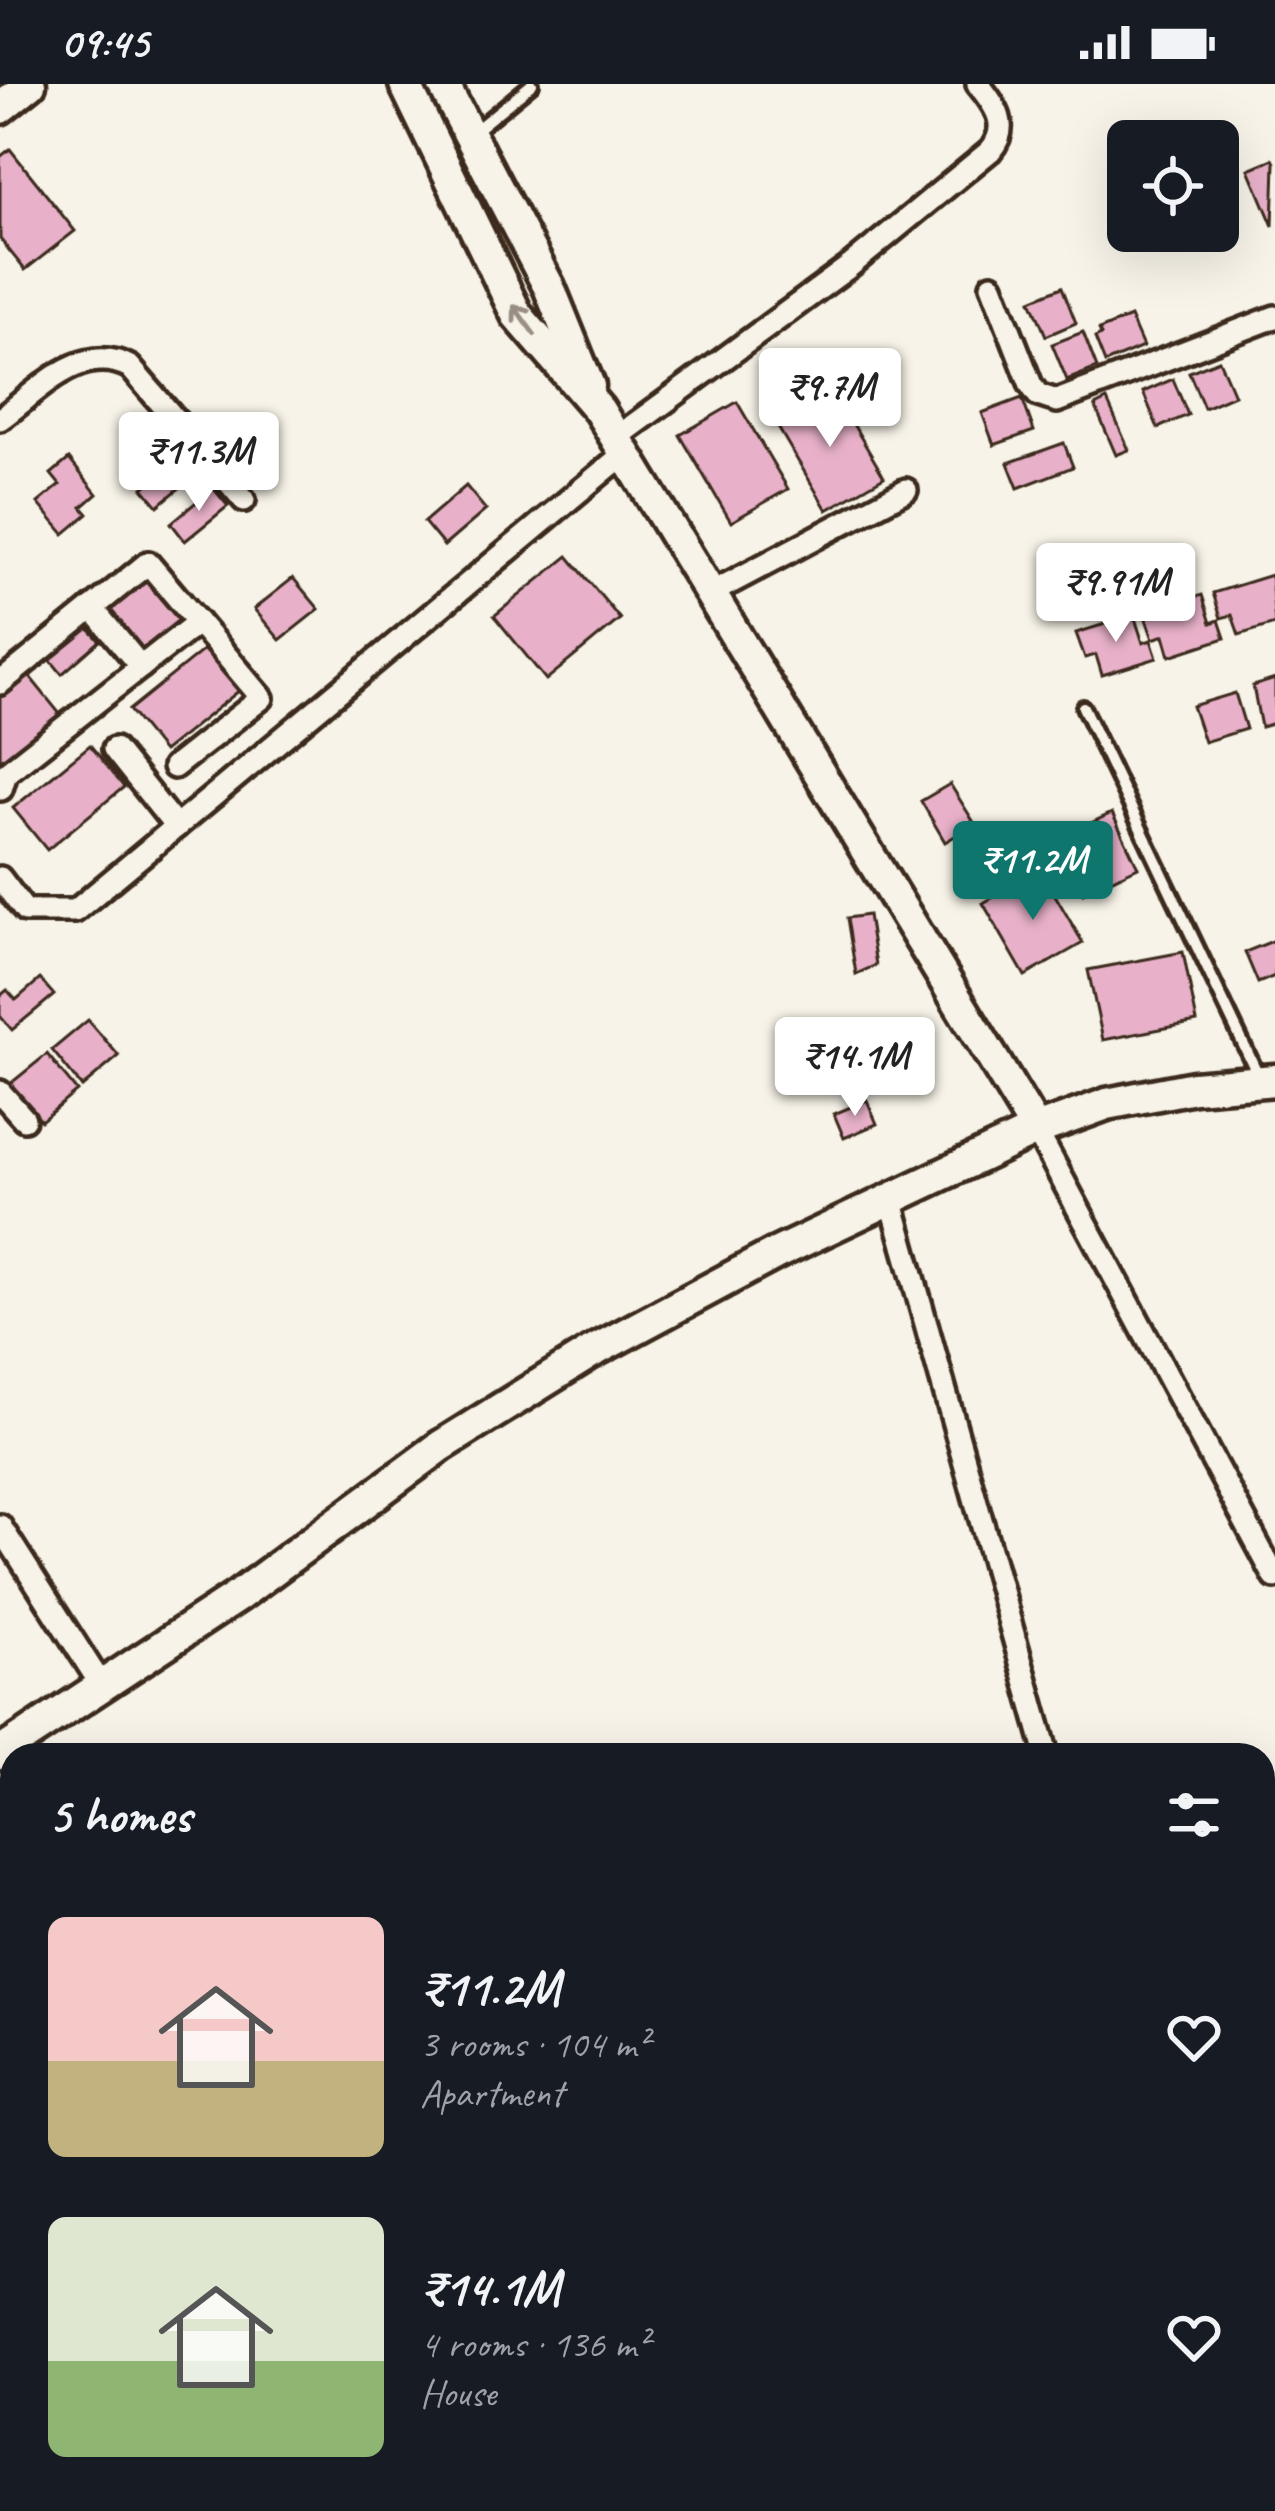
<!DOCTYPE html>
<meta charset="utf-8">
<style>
body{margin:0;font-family:Caveat,sans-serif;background:#242831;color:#f1f3f6;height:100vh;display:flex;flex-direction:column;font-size:45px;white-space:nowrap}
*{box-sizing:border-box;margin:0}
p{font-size:39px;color:#9ea1a6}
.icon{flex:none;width:66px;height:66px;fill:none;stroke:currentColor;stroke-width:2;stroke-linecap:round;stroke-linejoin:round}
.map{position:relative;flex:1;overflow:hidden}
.details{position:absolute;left:0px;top:1659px;width:1275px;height:768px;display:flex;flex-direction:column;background:#171b24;border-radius:36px 36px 0 0;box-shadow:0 12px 48px #0002}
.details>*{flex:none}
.tools{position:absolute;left:1107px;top:36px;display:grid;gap:24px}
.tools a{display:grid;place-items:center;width:132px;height:132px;border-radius:18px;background:#171b24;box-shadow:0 12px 48px #0002;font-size:60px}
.price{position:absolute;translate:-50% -102px;padding:0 27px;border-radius:12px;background:#fff;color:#222;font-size:39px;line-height:78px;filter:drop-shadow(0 3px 6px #0008)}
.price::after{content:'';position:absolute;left:50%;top:72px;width:36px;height:27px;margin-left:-18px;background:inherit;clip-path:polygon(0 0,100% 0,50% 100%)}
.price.on{background:#0f766e;color:#fff}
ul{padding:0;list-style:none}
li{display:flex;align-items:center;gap:36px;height:300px;padding:0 48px}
li span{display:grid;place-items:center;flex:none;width:336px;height:240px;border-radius:18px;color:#555}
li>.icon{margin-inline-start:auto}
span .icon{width:144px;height:144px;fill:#fffc;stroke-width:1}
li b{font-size:51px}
h2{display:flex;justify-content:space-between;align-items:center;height:144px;padding:0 48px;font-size:51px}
.status{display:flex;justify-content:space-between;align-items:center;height:84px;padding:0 60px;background:#171b24;direction:ltr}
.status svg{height:33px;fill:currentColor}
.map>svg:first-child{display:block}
.building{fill:#e8b1c9;stroke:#3b2a1e;stroke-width:3}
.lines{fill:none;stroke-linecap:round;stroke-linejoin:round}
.lane-casing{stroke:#3b2a1e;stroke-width:20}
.street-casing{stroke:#3b2a1e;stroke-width:30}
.secondary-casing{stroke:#3b2a1e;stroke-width:39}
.lane{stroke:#f7f3e8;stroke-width:10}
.street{stroke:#f7f3e8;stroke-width:21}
.secondary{stroke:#f7f3e8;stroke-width:30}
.rail{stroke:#3b2a1e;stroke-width:6}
.oneway{stroke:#998e83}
</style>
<div class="status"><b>09:45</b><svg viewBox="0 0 49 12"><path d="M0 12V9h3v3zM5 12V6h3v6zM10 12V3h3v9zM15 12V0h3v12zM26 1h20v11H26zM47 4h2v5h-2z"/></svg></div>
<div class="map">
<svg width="1275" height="2427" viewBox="0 0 1275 2427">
<rect width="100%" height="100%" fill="#f7f3e8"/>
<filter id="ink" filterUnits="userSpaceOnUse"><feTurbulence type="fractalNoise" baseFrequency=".00833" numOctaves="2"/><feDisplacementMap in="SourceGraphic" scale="24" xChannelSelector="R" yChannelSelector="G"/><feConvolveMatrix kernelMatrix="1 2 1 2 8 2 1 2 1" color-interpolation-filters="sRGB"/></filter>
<g filter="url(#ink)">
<g class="building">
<path d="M10,65l65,82 -50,39 -25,-31v-82z"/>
<path d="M1273,75l2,4 -2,63 -24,-57z"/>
<path d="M1062,203l14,36 -30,13 -15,-36z"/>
<path d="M1130,233l13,30 -38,16 -10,-25 6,-3 -2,-5z"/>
<path d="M1083,248l14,36 -30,12 -15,-36z"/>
<path d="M1219,276l15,35 -30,13 -15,-36z"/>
<path d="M1173,295l15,36 -30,13 -15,-36z"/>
<path d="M833,306l51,87 -57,33 -51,-86z"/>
<path d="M1022,314l12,33 -40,14 -12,-32z"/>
<path d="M1107,316l22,50 -13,5 -21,-49z"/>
<path d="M737,318l51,87 -57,33 -51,-87z"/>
<path d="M1064,359l9,24 -55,21 -10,-25z"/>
<path d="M186,369l14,18 -42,35 -15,-18z"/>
<path d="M69,375l28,35 -15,13 6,7 -24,20 -26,-31 22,-18 -9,-11z"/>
<path d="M466,402l20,24 -42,36 -20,-24z"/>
<path d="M213,404l15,18 -43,35 -14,-18z"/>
<path d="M568,472l52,63 -74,61 -52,-64z"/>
<path d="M151,490l34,41 -50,42 -34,-42z"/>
<path d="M1271,491l4,49 -36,11 -7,-20 -11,3 -8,-25z"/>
<path d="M293,494l26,31 -39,31 -26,-31z"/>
<path d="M1202,511l9,28 8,-3 6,18 -55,18 -6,-21 -11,4 -9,-26z"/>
<path d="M1134,531l9,28 8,-3 6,18 -55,17 -6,-20 -11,3 -9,-25z"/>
<path d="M85,541l15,16 -38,33 -14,-17z"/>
<path d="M206,564l34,42 -77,62 -34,-42z"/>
<path d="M26,588l34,42 -60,49v-69z"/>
<path d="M1275,595v44l-14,4 -8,-41z"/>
<path d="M1235,609l11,36 -42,13 -12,-36z"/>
<path d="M90,661l34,42 -77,63 -34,-42z"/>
<path d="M950,700l25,40 -30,18 -24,-41z"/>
<path d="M1112,729l26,54 -55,26 -26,-54z"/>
<path d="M1041,787l42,72 -58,33 -42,-73z"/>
<path d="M868,831l8,50 -20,9 -9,-56z"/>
<path d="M1275,856v36l-17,7 -13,-31z"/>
<path d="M1183,868l14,70 -94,18 -15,-70z"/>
<path d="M40,895l14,16 -42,35 -12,-14v-20l7,-6 9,10z"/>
<path d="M88,936l31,36 -37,31 -30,-37z"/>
<path d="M47,970l30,37 -36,30 -31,-37z"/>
<path d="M867,1016l10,24 -33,14 -10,-24z"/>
<path d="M0,1918l12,1v64h-12z"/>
</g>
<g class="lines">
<g class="lane-casing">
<g id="lane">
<path d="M472,49l60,-49"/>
<path d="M1083,623l177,372"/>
</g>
</g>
<g class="street-casing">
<g id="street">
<path d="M992,201l39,100 7,10 19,6 218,-84"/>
<path d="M0,335c39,-28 81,-78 130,-52l114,133"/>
<path d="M616,354l234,-172 140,-115c21,-24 6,-45 -12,-67"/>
<path d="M711,509l195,-103"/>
<path d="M92,524l49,59"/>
<path d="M0,599l148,-120 114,135 -88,69"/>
<path d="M114,665l62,78"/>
<path d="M1,705l5,-16 192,-151"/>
<path d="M0,794l25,33h50l550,-458"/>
<path d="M0,1008l24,27"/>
<path d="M1036,1046l239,447"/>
<path d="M891,1115l156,556"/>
<path d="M0,1442l102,160"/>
<path d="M1263,2356l3,29"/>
<path d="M1123,2427l39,-12"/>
</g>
</g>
<g class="secondary-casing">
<g id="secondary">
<path d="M405,0l112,231 82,95 437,720"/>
<path d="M443,0l106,203 40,99"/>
<path d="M0,24l30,-24"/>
<path d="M0,1669l238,-157 203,-150 149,-93 185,-99 261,-124 71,-26 87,-17 81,-7"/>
</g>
</g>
<use href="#lane" class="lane"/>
<use href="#street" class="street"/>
<use href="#secondary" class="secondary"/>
<g class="rail">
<path d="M0,1940l12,1"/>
<path d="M0,1962l12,1"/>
<path d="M1263,2007l12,1"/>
<path d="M1263,2027h12"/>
</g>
</g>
<defs><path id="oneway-shaft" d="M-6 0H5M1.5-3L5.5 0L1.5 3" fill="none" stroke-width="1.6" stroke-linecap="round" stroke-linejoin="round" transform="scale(3)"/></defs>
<use class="oneway" href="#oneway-shaft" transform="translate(524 236) rotate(-126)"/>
</g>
</svg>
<div class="tools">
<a><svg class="icon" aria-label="locate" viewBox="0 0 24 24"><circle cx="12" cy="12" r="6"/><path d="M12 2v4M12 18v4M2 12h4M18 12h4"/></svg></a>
</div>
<b class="price" style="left:830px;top:366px">₹9.7M</b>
<b class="price" style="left:199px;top:430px">₹11.3M</b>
<b class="price" style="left:1116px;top:561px">₹9.91M</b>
<b class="price on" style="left:1033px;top:839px">₹11.2M</b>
<b class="price" style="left:855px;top:1035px">₹14.1M</b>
<section class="details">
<h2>5 homes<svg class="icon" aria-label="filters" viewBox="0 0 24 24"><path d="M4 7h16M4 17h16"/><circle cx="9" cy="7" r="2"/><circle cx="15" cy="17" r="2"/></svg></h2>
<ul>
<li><span style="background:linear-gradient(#f6c9c9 60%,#c2b280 0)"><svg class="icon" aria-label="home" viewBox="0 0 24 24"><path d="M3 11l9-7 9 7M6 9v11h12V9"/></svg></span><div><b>₹11.2M</b><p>3 rooms · 104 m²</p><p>Apartment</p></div><svg class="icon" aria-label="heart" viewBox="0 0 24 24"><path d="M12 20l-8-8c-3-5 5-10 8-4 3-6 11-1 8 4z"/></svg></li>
<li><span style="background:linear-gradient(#dfe7d0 60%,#8fb573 0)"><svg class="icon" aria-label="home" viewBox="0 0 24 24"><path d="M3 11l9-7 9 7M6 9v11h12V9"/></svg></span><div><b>₹14.1M</b><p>4 rooms · 136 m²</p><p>House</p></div><svg class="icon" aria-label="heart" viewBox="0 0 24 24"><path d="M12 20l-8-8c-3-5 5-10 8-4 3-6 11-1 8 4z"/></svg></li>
</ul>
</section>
</div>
